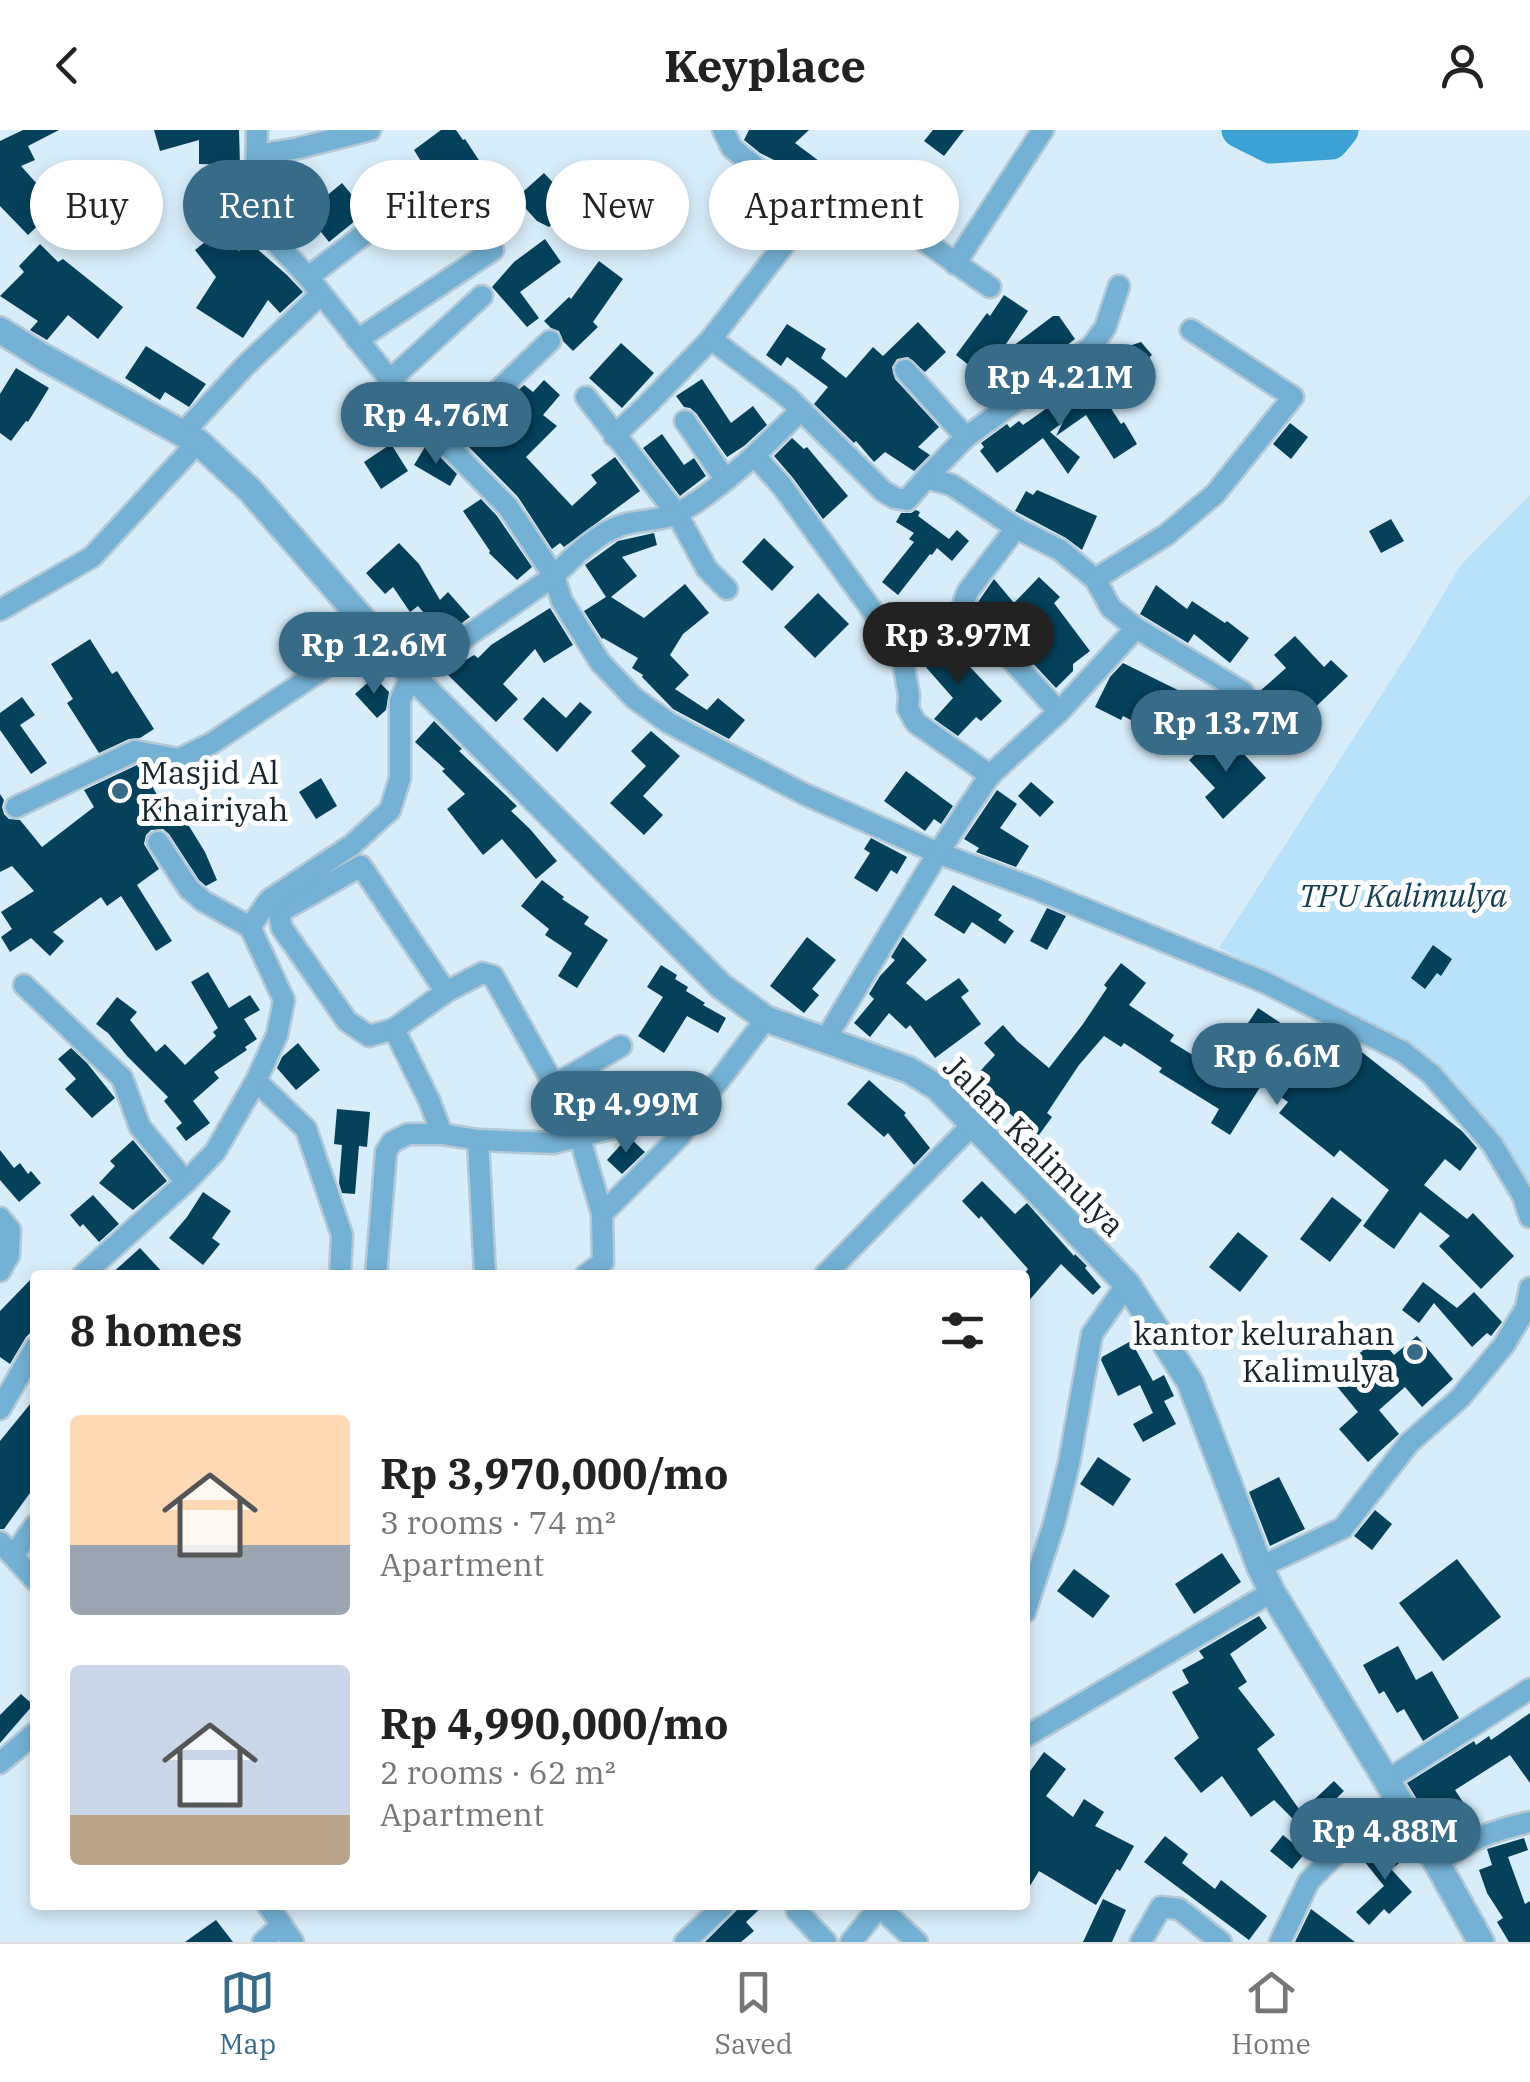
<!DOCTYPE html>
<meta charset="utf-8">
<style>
body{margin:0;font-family:"IBM Plex Serif",serif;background:#f6f6f6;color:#222;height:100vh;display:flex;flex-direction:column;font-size:38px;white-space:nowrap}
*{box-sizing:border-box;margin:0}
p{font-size:32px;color:#767676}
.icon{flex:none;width:55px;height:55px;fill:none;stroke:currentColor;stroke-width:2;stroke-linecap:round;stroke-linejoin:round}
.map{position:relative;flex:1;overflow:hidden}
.side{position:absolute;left:30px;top:1140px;width:1000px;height:640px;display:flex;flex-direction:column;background:#fff;border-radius:10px;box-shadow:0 5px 15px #0003}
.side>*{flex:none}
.guide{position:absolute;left:30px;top:30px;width:1000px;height:90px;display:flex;gap:20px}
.price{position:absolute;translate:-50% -85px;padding:0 22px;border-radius:35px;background:#376b88;color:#fff;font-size:32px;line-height:65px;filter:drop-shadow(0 2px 5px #0008)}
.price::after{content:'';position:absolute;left:50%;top:60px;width:30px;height:22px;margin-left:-15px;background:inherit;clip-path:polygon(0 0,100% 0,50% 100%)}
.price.selected{background:#222;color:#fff}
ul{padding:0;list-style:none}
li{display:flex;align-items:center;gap:30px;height:250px;padding:0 40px}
li span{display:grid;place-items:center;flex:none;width:280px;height:200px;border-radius:10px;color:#555}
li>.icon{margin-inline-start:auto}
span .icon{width:120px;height:120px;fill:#fffc;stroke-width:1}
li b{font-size:42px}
h2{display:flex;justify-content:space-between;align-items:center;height:120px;padding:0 40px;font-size:42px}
.pill{padding:0 35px;border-radius:45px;background:#fff;box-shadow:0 5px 15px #0003;font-size:35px;line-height:90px}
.pill.selected{background:#376b88;color:#fff}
header{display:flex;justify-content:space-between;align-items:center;height:130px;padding:0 40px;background:#fff;font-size:45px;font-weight:700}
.tab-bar{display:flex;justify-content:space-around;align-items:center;height:140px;border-top:2px solid #e0e0e0;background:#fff;font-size:28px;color:#767676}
.tab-bar a{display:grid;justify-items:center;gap:5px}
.tab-bar .selected{color:#376b88}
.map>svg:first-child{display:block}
.green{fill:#b8e1fa}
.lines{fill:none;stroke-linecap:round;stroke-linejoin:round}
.river{stroke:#3ca2d6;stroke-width:35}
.building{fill:#06415c}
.minor-casing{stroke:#b5c9d5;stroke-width:25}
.tertiary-casing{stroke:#b5c9d5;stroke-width:30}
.minor{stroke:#74b1d4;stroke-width:20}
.tertiary{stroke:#74b1d4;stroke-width:25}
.poi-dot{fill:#376b88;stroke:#fff;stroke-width:4}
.labels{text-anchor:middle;stroke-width:10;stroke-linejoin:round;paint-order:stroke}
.poi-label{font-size:32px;fill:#18252d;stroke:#fff;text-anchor:start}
.park-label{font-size:32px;font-style:italic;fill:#143e54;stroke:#fff}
.street-label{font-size:32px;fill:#18252d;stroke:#fff}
</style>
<header><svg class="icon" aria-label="back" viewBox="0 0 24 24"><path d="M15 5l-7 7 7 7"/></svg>Keyplace<svg class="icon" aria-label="person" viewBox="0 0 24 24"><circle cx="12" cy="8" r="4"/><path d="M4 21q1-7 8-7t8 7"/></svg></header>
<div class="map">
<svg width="1530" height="1812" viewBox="0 0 1530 1812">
<rect width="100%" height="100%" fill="#d8edfa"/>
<path class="green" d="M1530,365v692l-70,-96 -30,-28 -47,-33 -164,-82 195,-304 46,-78z"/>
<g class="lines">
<path class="river" d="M1239,0l32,16 60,-4 10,-12"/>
</g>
<g class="building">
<path d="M23,0h36l-31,16 7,14 -14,6 17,19 16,25 -26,25 -28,-29v-65z"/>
<path d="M154,0h85l1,35 -41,-1v-24l-39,11z"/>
<path d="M441,0h15l7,10 2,-1 25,38 -29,19 -12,-20 -14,8 -21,-34z"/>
<path d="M749,0h60l-14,13 24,18 26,28 -30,27 -14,-29 -29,-24 2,-3 -14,-7 -16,-13z"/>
<path d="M933,0h31l-20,26 -20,-15z"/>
<path d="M544,43l29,31 -24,23 -12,-6 -21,-23z"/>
<path d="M342,53l24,29 -37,30 -23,-29z"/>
<path d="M100,80l23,21 -12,14 -23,-21z"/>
<path d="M221,99l18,22 9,-10 39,34 16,17 -23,21 -12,-13 -25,38 -47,-30 20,-31 -21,-27z"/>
<path d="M545,109l16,23 -41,30 19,26 -12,9 -35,-40 22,-25z"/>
<path d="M40,114l18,18 5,-3 60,48 -25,32 -30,-24 -21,25 -17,-10 8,-9 -38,-25 24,-24 -5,-6z"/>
<path d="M599,131l24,18 -30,43 5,5 -25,24 -10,-10 -4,-10 -8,-3 -7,-7 25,-24 2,2z"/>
<path d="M1004,165l24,16 -44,66 -28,-22 31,-42 3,3z"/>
<path d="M1053,186h6l16,23 -56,43 -18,-27z"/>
<path d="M918,192l28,30 -21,20 -17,-15 -11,2 -5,8 3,12 44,48 -21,20 12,8 -16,16 -29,-19 -11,10 -18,-21 -2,2 -40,-39 14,-17 -41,-30 -6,9 -15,-11 21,-31 39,25 -5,9 25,20 27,-31 10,9z"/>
<path d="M1141,212l11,13 -14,12 -34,11 -7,-19 5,-4z"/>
<path d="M621,213l33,30 -32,35 -33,-30z"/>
<path d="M146,216l60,38 -17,23 -24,-15 -5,8 -35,-22z"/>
<path d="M16,238l33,20 -21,34 -2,-1 -15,20 -11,-8v-39z"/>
<path d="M1091,247l30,47 3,-2 13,22 -23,15 -28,-44 -30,21 7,-14 -13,10 30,25 -12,17 -25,-36 -46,35 -17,-22 4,-4 -3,-4 26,-19 3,4 9,-7 4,4z"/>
<path d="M702,249l29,44 22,-17 14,19 -23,21 -17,11 -31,-44 -6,-5 -6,-1 -8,-11z"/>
<path d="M544,250l16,15 -17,20 14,11 -31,31 46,49 25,-23 -6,-8 24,-18 25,34 -76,56 -4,-4 -8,6 -34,-52 -53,-54 59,-58 9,7z"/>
<path d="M1290,293l18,14 -17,22 -18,-15z"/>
<path d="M662,304l22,31 10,-7 12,18 -26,20 -37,-48z"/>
<path d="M792,308l12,11 3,-2 41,49 -25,23 -30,-41 -19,-22z"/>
<path d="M391,314l17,27 -27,18 -17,-27z"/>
<path d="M425,317l12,7 20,20 -7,12 -36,-21z"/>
<path d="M1037,360l60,26 -15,34 -16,-12 -51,-27 11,-20 7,4z"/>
<path d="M481,369l16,17 35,51 -15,13 -28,-27 1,-2 -27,-40z"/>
<path d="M916,380l4,2 -2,4 31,23 8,-9 12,11 -17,20 -15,-13 -5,7 -2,-1 -32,41 -16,-13 32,-40 -5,-3 5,-6 -18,-11 5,-9h10z"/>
<path d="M1391,389l13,22 -23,12 -12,-22z"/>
<path d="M654,403l3,12 -35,12 15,19 -26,21 33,21 41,-34 24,29 -26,21 -13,21 19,20 -14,14 32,21 11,-12 27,22 -16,19 -56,-30 -31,-32 1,-2 -11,-7 6,-10 -35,-20 -1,1 -18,-28 22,-14 -21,-32 33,-24z"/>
<path d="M764,408l30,29 -22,24 -30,-29z"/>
<path d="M399,413l20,21 21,36 8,-8 22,25 -26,19 -26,-30 -8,6 -17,-25 -8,7 -19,-21z"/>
<path d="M1039,447l21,20 -6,6 36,48 -17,13v7l-17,17 -72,-77 -6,-9 16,-23 20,24z"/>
<path d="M1156,455l31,24 5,-8 33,22 2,-2 22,17 -19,25 -36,-29 -6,9 -48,-29z"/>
<path d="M818,463l31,31 -34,34 -31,-31z"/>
<path d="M550,478l23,37 -29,18 -9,-14 -32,35 15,15 -22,23 -48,-47 11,-11 15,-9 4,3 13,-13z"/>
<path d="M941,506l61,65 -21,20 -5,-4 -18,19 -24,-17 19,-21 -36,-41z"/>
<path d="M1295,506l29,31 7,-7 17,16 -66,63 -13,-15 11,-11 -20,-22 26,-23 -12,-13z"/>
<path d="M90,509l22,35 5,-3 37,58 -14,9 -11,1 -30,14 -32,-50 6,-4 -22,-35z"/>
<path d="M1123,533l77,38 -14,17 9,9 -10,20 -62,-31 -2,4 -26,-13 15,-30z"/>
<path d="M374,547l15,15 -3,18 -9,8 -22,-24z"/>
<path d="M22,567l13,18 -15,10 27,38 -16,11 -31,-44v-17z"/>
<path d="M543,567l23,21 14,-16 12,10 -35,40 -34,-33z"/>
<path d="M434,591l28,28 -3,2 58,55 -6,5 19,18 27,32 -21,18 -34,-40 -19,16 -36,-46 18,-15 -23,-23 3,-2 -30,-27z"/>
<path d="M651,601l29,25 -37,40 20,19 -19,20 -34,-32 36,-37 -15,-15z"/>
<path d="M1219,603l19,23 4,-4 24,26 -43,41 -18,-22 10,-9 -26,-28z"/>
<path d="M137,635l4,1 25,45 10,-6 29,47 12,28 -11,6 -7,-6 -30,-46 -6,-5 -12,1 -5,5 -2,9 15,25 -22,16 35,56 -16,10 -35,-55 -14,10 -6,-9 -48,35 11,9 -14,15 -19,-18 -21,14 -9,-15 11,-8 -11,-17 33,-21 -22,-25 -12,6v-78l4,6 -2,7 2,7 5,5 11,1 22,27 52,-40 -10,-17z"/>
<path d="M906,641l47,35 -12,18 -7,-5 -9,12 -41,-30z"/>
<path d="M321,648l16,28 -21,13 -17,-27z"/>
<path d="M1031,652l23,20 -14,15 -22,-21z"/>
<path d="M997,660l20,14 -17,24 29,18 -13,21 -40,-15 3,-4 -15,-9z"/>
<path d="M871,708l36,19 -10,17 -6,-4 -14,22 -23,-14 16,-25 -6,-4z"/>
<path d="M542,750l22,17 -2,2 27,18 -5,7 24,16 -31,48 -19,-12 14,-23 -27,-18 4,-6 -28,-23z"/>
<path d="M953,755l49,30 -4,5 16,11 -9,13 -33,-22 -8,12 -30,-19z"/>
<path d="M1047,778l19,8 -19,34 -17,-9z"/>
<path d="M807,807l29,23 -24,29 7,6 -15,18 -34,-27z"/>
<path d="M903,807l24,23 -21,23 20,18 33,-23 10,13 -8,6 20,27 -46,34 -25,-33 -4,4 -17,-16 -19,24 -16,-14 20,-24 -5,-5 11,-18 15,-16 -4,-3z"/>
<path d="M1433,815l19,14 -11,17 -4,-3 -12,16 -14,-11z"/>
<path d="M1121,833l25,20 -17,22 45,30 -4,6 47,29 41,-62 62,41 13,-17 11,6 118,93 15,17 -17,23 -15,-12 -21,26 43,34 6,-6 41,43 -33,33 -42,-43 11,-10 -30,-24 -26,37 -31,-23 26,-36 -49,-40 -6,7 -55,-44 9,-11 -26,-18 -32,51 -19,-12 8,-14 -60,-37 3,-4 -38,-25 -3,4 -17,-11 -25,29 -32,48 5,4 -16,22 -23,-16 3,-4 -44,-39 23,-25 -11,-12 19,-18 14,16 32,27 34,-44 24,-36 -3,-3z"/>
<path d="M661,835l16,10 -2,4 13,8 -2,4 19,12 -2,2 23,13 -8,15 -31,-17 -23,37 -26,-17 25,-39 -16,-10z"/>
<path d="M208,842l21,36 21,-13 10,15 -16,9 13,20 -12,8 2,3 -33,22 5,6 -26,23 17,22 -24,18 -10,-13 6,-5 -18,-22 4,-4 -41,-41 -19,-23 -12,-9 21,-27 20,15 -7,8 26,32 9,-8 20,21 31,-29 -3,-4 5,-4 -27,-46z"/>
<path d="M298,913l22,27 -24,20 -19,-22 5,-11z"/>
<path d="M71,918l16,15 28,35 -23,20 -27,-29 11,-10 -18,-20z"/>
<path d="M869,950l37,33 -2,2 26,33 -16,17 -26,-32 -4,4 -37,-33z"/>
<path d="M337,979l33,3 -3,35 -8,-1 -4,48 -13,-1 -3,-10 3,-38 -8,-1z"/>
<path d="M630,1008l15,14 -23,22 -15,-14 19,-21z"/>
<path d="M133,1010l34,41 -34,29 -34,-27 16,-17 -5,-5z"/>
<path d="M0,1020l14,18 6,-5 8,11 3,-3 10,12 -22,19 -19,-22z"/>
<path d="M982,1051l33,33 12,-11 47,53 1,-2 12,12 -2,2 16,19 -8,8 -32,-31 -36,41v-32l3,-4 -47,-53 -2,3 -17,-18z"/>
<path d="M203,1062l28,19 -19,27 8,6 -17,21 -34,-27 18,-21z"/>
<path d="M93,1065l26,29 -20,18 -16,-18 -3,3 -10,-12z"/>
<path d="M1332,1067l30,23 -32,42 -30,-23z"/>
<path d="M1238,1102l30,24 -28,36 -31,-25z"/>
<path d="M140,1118l25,27h-55z"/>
<path d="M35,1145v53l-9,9 -16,27 -10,-7v-46z"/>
<path d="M1423,1152l34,26 17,-16 28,30 -11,14 -4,-3 -15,14 -38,-44 -15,20 -17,-13z"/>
<path d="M1417,1206l36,43 -31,28 -17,-20 -26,23 20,24 -31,28 -29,-33 19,-17 -28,-34 49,-41 15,18z"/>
<path d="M1131,1211l22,40 11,-6 10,21 -10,5 12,23 -33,18 -10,-18 20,-11 -13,-28 -22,11 -17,-36 1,-3z"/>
<path d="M35,1268v88l-31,43h-4v-88z"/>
<path d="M1098,1327l33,22 -18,27 -33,-22z"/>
<path d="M1279,1347l26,52 -35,17 -21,-54z"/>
<path d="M1375,1380l17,14 -20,26 -18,-14z"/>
<path d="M1222,1423l19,29 -47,32 -19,-30z"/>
<path d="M1457,1429l44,58 -58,44 -44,-58z"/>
<path d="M1074,1439l36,27 -17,22 -36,-27z"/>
<path d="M1259,1486l8,12 -37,26 17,28 -9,6 37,47 -18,14 44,63 33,-31 10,10 -40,39 -30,-30 -23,17 -29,-41 -21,17 -27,-35 25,-20 -27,-46 17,-9 -7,-13 22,-12 -5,-7z"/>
<path d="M1398,1516l18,34 16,-9 27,47 -36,23 -19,-32 -7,4 -13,-22 -5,3 -16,-29z"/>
<path d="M21,1564l12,11 -33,38v-28z"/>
<path d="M1530,1583v70l-20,-28 -55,35 17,26 -25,16 -11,-19 -8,4 -21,-34 67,-42 2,4 13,-9 2,4z"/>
<path d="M1044,1622l22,17 -20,27 27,21 11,-18 20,13 -9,14 39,20 -14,25 -3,-2 -21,36 -57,-34 -14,23v-116z"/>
<path d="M1283,1705l22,18 -13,16 -22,-18z"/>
<path d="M1165,1706l23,18 -6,9 33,26 6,-9 46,36 -18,24 -105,-78z"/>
<path d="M1524,1708l4,12 -20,7 17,47 5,-3v41h-21l-12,-20 6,-4 -16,-25 -8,-23 13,-5 -5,-16z"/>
<path d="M1390,1710l15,19 -14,10 21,23 -23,22 -5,-5 -15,16 -13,-13 28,-26 -20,-25z"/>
<path d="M1103,1769l23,11 -14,32h-29z"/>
<path d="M742,1775h22l-18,17 8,9 -13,11h-36z"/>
<path d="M1311,1779l44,33h-60z"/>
<path d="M216,1790l17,22h-48z"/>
</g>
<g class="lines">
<g class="minor-casing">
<g id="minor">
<path d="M257,0l-2,83 9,17 44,47 82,103 54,62 64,65 46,69 8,25 38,61 34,36 35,25 135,71 134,59 98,36 228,93 139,70 28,22 61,70 31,52 7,21"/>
<path d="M257,25l42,-7 71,-18"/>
<path d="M901,95l89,62"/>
<path d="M955,134l88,-134"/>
<path d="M308,147l87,-66 2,-31"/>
<path d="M1119,156l-14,42 -14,19 -125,90 -40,41 26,7 64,43 44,22 35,29 16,29 25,20 107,64"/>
<path d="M357,210l136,-90"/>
<path d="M905,240l61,67"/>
<path d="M390,250l92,-84"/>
<path d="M586,267l91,117 30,55 20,20"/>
<path d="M801,280l82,81 12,7 12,2 19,-22"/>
<path d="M685,291l40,58"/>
<path d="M183,303l62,-67 76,-72"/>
<path d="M614,306l34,-32 63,-65 90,-116 -9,-26 -60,-49 -9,-18"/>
<path d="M444,312l106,-101"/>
<path d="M755,326l27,30 116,160 5,16 6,33 -1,14 8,14 74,52"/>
<path d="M1016,398l-48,63 -4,10 3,13 16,15 76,83"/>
<path d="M1095,449l71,-44 49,-41 78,-97 -102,-67"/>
<path d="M0,480l92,-53 106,-115"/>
<path d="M16,677l119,-56 44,8 33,-16 162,-108"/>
<path d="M158,712l31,47 14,12 47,26"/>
<path d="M24,855l98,93 18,49 46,55"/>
<path d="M446,862l-85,-126 -78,44 -4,4 3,14 65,93 22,15 25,-7 52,-37 36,-19 11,3 61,109 26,53 22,76 1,48 -17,13"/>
<path d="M394,899l35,71 13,34"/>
<path d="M825,910l113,-187 52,-78 69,-63 77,-84"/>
<path d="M256,951l50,48 36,106 -2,40"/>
<path d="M554,955l67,-39"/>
<path d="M478,1010l7,135"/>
<path d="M602,1084l78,-78 7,-12 3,-15"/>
<path d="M0,1088l10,12 -1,25 -9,16"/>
<path d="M83,1145l103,-93 29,-30 41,-71 21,-46 7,-35 -34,-73 19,-27 83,-55 38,-35 10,-32v-77l11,-26 143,-99c18,-18 43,-43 68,-51 19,-6 44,-4 60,-14 45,-27 83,-65 119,-101l-12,-12 -78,-59"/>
<path d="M376,1145l10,-123 6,-10 16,-8h34l36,6 75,3 137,-34 28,-27 48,-63"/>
<path d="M825,1145l148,-151"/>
<path d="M0,1279l35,-61"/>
<path d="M0,1412l35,38"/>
<path d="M13,1426l22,-31"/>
<path d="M1260,1437l83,-39 66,-85 51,-45 44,-53 22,-37 4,-20"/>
<path d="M1025,1482l29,-88 15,-61 23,-129 35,-50"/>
<path d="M1025,1607l247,-145"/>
<path d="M0,1633l35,-30"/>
<path d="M1387,1650l143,-91"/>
<path d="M1437,1733c35,-24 52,-32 93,-41"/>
<path d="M268,1775l25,37"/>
<path d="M877,1775l40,37"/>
<path d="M797,1781l29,31"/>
<path d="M263,1812l19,-17"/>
<path d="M685,1812l39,-37"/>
<path d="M851,1812l28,-35"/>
<path d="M1141,1812l20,-35 18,2 42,33"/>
<path d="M1280,1812l29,-61 36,-36 61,-31"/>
</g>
</g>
<g class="tertiary-casing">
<path id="tertiary" d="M0,200l43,27 155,85 52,48 161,185 310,311 45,33 143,51 29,18 189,196 63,98 70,185 12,25 165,271 44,79"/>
</g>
<use href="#minor" class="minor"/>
<use href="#tertiary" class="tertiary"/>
</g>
<g class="poi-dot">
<circle cx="120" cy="661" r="10"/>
<circle cx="1415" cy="1222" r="10"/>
</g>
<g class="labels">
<g class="poi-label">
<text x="140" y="654">Masjid Al<tspan x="140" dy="37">Khairiyah</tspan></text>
<text x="1395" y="1215" text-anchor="end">kantor kelurahan<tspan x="1395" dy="37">Kalimulya</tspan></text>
</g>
<g class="park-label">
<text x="1403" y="777">TPU Kalimulya</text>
</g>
<g class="street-label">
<text transform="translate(1034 1016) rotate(45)" y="11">Jalan Kalimulya</text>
</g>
</g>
</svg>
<b class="price" style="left:1060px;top:299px">Rp 4.21M</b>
<b class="price" style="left:436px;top:337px">Rp 4.76M</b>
<b class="price selected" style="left:958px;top:557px">Rp 3.97M</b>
<b class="price" style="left:374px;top:567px">Rp 12.6M</b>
<b class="price" style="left:1226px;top:645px">Rp 13.7M</b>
<b class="price" style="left:1277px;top:978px">Rp 6.6M</b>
<b class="price" style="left:626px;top:1026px">Rp 4.99M</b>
<b class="price" style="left:1385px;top:1753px">Rp 4.88M</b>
<div class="guide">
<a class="pill">Buy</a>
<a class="pill selected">Rent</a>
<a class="pill">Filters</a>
<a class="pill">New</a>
<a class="pill">Apartment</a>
</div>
<section class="side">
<h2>8 homes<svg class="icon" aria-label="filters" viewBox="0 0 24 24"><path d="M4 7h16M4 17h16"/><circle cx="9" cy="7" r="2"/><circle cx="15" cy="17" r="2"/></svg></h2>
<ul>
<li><span style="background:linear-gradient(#ffd9b3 65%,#9aa5b1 0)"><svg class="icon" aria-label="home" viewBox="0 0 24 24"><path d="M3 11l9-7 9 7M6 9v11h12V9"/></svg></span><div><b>Rp 3,970,000/mo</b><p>3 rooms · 74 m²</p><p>Apartment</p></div></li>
<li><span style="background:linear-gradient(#c9d6e8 75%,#b9a48a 0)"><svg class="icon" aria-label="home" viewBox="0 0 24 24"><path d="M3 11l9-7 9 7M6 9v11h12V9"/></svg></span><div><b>Rp 4,990,000/mo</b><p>2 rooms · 62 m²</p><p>Apartment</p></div></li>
</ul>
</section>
</div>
<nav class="tab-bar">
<a class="selected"><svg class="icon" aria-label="map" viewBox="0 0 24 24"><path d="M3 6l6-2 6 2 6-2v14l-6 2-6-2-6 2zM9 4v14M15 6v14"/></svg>Map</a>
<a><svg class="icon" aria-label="saved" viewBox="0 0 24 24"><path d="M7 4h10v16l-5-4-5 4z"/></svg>Saved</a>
<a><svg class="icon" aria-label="home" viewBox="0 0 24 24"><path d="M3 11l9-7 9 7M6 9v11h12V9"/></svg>Home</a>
</nav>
